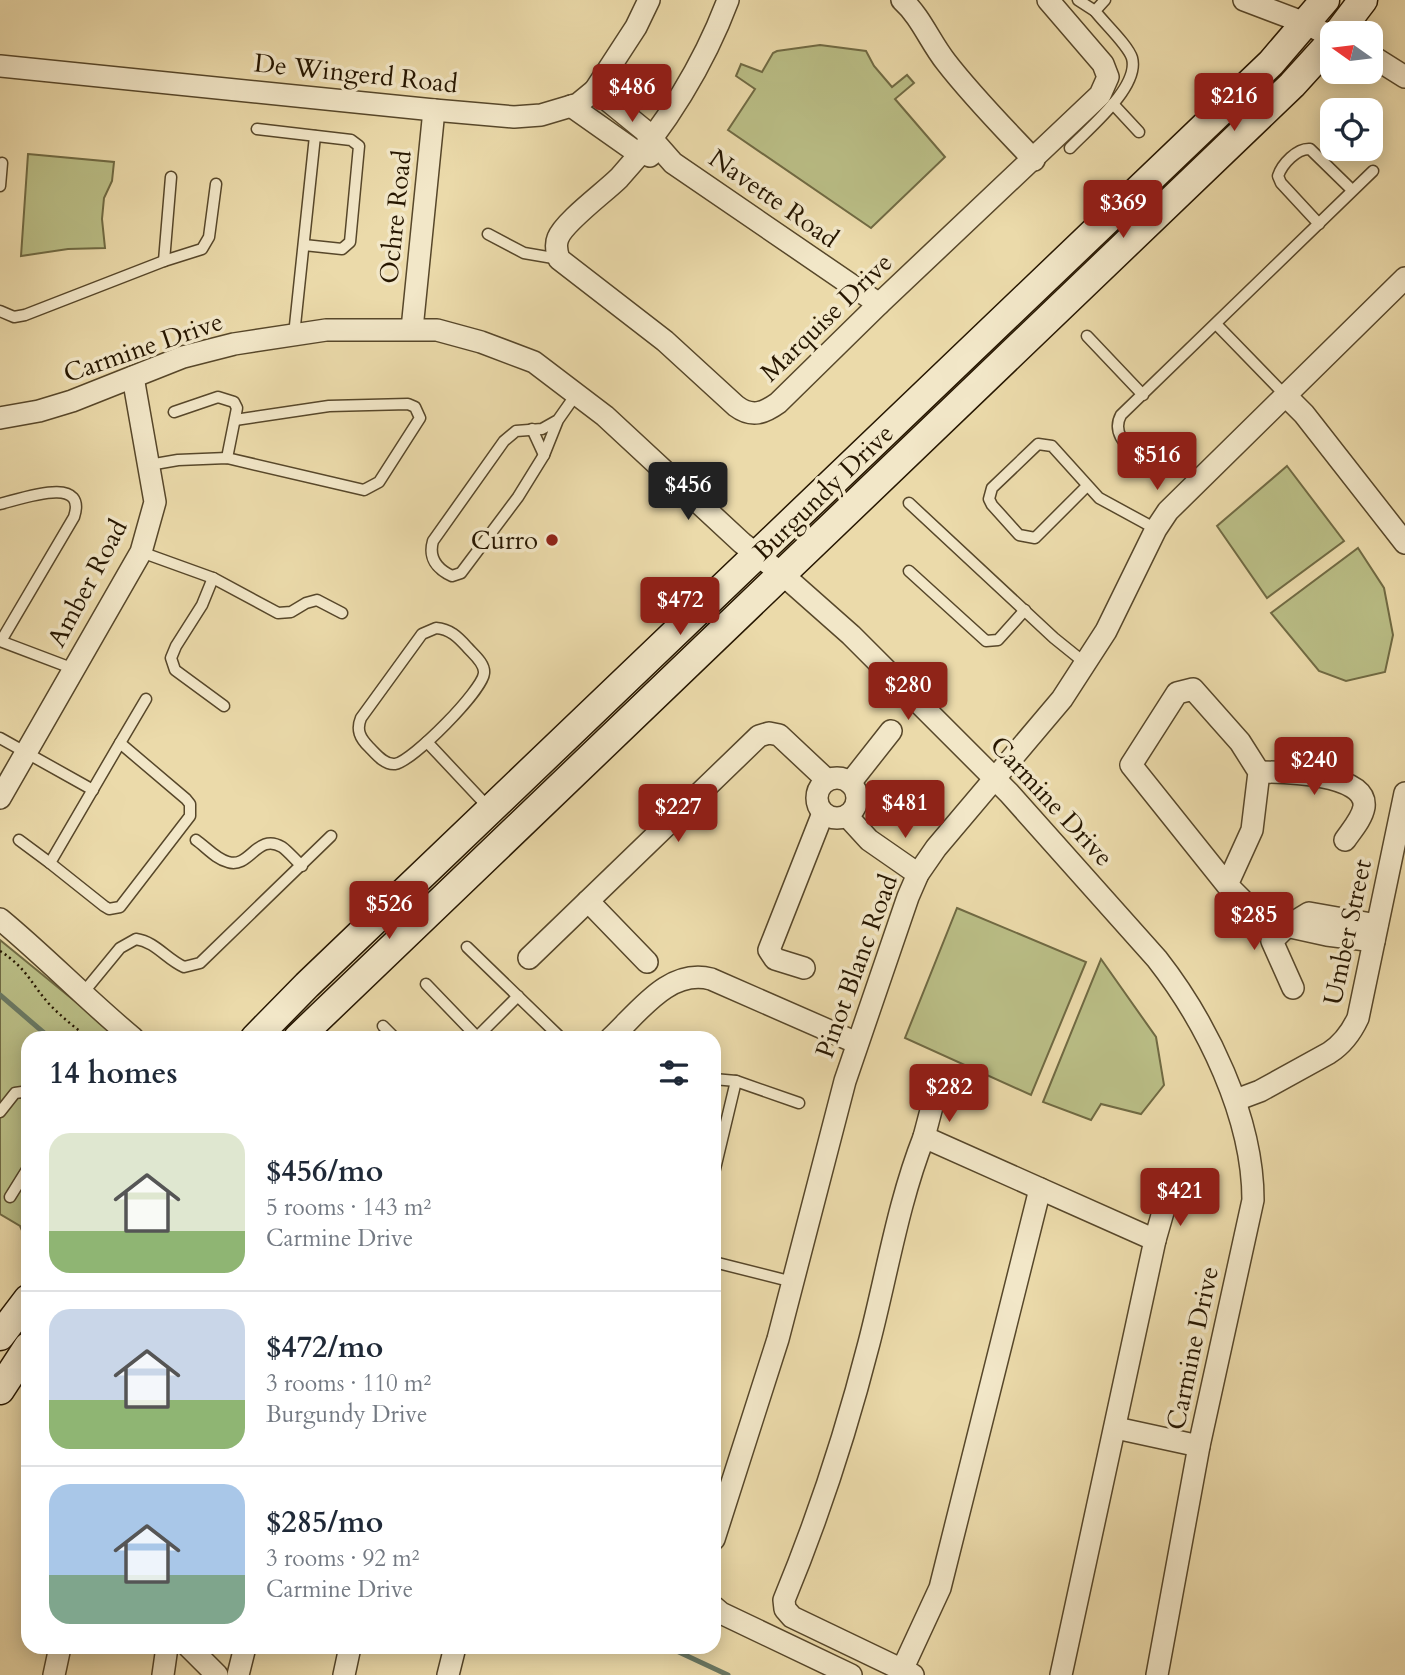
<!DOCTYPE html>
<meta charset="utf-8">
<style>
body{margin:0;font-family:Cardo,serif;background:#f6f6f7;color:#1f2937;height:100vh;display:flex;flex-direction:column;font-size:26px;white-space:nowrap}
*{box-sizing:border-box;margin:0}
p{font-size:23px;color:#747a83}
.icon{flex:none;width:38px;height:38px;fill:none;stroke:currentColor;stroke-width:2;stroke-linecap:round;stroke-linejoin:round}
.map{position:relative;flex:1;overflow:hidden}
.panel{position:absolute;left:21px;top:1031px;width:700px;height:623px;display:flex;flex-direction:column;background:#fff;border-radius:21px;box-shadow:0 4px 18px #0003}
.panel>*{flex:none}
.needle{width:46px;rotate:284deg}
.controls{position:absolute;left:1320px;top:21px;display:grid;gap:14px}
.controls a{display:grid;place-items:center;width:63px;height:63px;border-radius:14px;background:#fff;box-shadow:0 4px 18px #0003;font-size:35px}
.price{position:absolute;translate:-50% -60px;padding:0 16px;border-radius:7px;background:#8f2418;color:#fff;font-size:23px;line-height:46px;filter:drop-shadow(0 2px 4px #0008)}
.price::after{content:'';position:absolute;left:50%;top:42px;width:21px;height:16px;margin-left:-10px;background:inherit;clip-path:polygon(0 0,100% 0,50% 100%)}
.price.on{background:#222;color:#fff}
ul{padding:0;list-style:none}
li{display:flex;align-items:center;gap:21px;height:175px;padding:0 28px}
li+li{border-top:2px solid #e0e1e3}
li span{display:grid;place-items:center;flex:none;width:196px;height:140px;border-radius:21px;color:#555}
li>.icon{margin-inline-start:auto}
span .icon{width:84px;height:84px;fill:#fffc;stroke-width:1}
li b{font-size:30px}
h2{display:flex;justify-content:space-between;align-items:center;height:84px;padding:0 28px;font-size:30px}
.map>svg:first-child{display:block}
.green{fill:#babe86;stroke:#706a43;stroke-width:2}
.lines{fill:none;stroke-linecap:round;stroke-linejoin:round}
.stream{stroke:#6a7964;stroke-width:5}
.lane-casing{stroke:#57472a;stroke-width:13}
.street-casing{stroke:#57472a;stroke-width:24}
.secondary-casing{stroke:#261600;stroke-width:31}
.path{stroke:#261600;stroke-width:2.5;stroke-dasharray:2 3.5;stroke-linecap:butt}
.lane{stroke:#f2e7c8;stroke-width:10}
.street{stroke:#f2e7c8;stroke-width:21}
.secondary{stroke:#f2e7c8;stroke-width:28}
.poi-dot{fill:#8f2418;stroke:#f2e7c8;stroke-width:2.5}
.labels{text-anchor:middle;stroke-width:7;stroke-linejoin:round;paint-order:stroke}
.street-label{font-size:26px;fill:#261600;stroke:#f2e7c8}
.poi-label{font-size:26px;fill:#261600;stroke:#f2e7c8;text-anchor:end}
</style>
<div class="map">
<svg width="1405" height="1675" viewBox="0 0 1405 1675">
<rect width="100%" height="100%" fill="#ebdaaa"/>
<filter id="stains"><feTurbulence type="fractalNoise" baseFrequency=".00286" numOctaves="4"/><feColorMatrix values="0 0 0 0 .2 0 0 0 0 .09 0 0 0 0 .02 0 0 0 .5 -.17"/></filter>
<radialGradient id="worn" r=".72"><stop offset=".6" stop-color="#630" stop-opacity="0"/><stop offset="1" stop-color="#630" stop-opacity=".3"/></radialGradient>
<g class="green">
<path d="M820,45l46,6 8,15 18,21 15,-12 7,8 -19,16 50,58 -74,71 -143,-98 27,-41 -19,-13 5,-12 21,8 11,-19 4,-2z"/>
<path d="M28,154l86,8 -2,19 -8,17 -2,21 3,29 -37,1 -47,7z"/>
<path d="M1287,466l57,75 -77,57 -50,-72z"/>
<path d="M1358,548l26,40 9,47 -8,37 -39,9 -27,-10 -48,-58z"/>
<path d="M957,908l129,54 -55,133 -126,-57z"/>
<path d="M0,940l120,98h-92v206l-8,-18 -20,-12z"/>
<path d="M1101,959l55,78 8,48 -23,29 -40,-10 -10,16 -48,-18z"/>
</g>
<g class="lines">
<g class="stream">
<path d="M0,995l50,43"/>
<path d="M668,1647l60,28"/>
</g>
<g class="lane-casing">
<g id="lane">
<path d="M1078,0l17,11"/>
<path d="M1113,104l26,28"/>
<path d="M257,129l94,11 8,6 -9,96 -8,7 -38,-4"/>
<path d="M1070,148c18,-19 70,-61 62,-90 -4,-13 -28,-35 -37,-47l10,-11"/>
<path d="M0,186l2,-23"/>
<path d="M1319,224l-38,-41 -3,-7c4,-12 19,-28 32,-27l42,41"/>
<path d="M488,234l36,19 35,6"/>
<path d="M164,261l7,-84"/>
<path d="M0,311l14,6 11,-2 139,-54 38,-12 7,-12 7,-53"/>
<path d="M1216,324l69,71"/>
<path d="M294,335l21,-199"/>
<path d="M1087,336l56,59"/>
<path d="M174,412l44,-15 16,5 3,6 -10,50"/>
<path d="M558,420l-16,9 -26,2 -12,10 -71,100c-5,17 4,28 19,35l9,-3 57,-76 26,-42 14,-35 19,-27"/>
<path d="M532,429l12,26"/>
<path d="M1143,462c-12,-13 -33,-27 -22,-47l252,-244"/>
<path d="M149,465l29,-5 49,-2 137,32 15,-8 41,-64 -5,-11 -7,-3 -79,2 -94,14"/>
<path d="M1087,486l-52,52 -16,-3 -27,-30 -3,-6 3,-11 46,-44 14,2 47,52 57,31"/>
<path d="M909,503l145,135 31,25"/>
<path d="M0,504c21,-5 88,-30 74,13l-73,124"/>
<path d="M141,552l72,26 65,35 13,-1 15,-9 11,-3 25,13"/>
<path d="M909,571l77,70 12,-1 27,-30"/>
<path d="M213,578l-11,27 -26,41 -5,12 4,12 49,36"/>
<path d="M436,628c14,1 22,9 31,19 6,7 18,16 17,26 -1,17 -72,89 -89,91 -11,1 -20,-11 -26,-17 -9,-9 -13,-17 -8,-29l61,-84z"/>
<path d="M0,641l74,28"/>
<path d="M0,738l93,52"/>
<path d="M427,742l62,66"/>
<path d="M120,743l66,56 4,5v12l-70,91 -11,2 -5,-3 -54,-43z"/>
<path d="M120,743l26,-44"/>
<path d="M19,840l31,23"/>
<path d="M196,840c10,7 20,19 32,22 22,7 29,-30 54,-15 7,5 13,13 20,19"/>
<path d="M467,947l94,91"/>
<path d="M426,984l52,54"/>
<path d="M83,993l37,-45 16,-9c20,3 30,20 48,28l16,-4 131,-127"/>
<path d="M383,1026l12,12"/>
<path d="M476,1038l42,-42"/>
<path d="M714,1079l22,2 63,22"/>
<path d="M0,1112l15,-19 7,-1 6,3"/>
<path d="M714,1173l22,-92"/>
<path d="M10,1197l18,-29"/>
<path d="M714,1262l79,20"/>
</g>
</g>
<g class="street-casing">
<g id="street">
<path d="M728,0c-24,64 -63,128 -109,178 -14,14 -55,44 -61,60 -3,7 -1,15 1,21l106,82 71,65c16,12 28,7 42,-3l101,-99 221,-209 8,-18 -5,-13 -55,-64"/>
<path d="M902,0c19,17 28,42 44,62 27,35 58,66 88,98"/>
<path d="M1244,0l61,23 27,14"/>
<path d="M1370,55l35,22"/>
<path d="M0,66l434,44 80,7 27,-2 37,-11 17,-14 41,-63 13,-27"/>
<path d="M595,90l49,40 29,33 206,141"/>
<path d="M571,106l61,43 18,7"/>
<path d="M412,329l22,-219"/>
<path d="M1285,395l19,19 101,129"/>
<path d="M0,418l39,-7 33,-10 111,-44 51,-13 92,-14h111l44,12 53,20 71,54 137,127 40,31 69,61 158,158 148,166c50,64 96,158 96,241l-54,246 -42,229"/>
<path d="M1259,772c23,0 109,1 105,35 -2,12 -13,24 -19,33"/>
<circle cx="837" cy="798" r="20"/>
<path d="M850,783l41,-52"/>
<path d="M0,798l141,-246 14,-50 -22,-125"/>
<path d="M847,816l22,24 49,34"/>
<path d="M1227,885l25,-55 7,-58 -19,-30 -47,-53 -16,4 -46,72 96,120 36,36 64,14 47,6"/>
<path d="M588,901l59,61"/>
<path d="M0,919c46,38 87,81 133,119"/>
<path d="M529,958l230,-222 10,-3 10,2 48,45"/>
<path d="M804,968l-29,-9 -6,-9 54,-137"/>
<path d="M1293,988l-21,-47 14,-14 23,-14 68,12"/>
<path d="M611,1038c28,-26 58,-70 100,-59l146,64"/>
<path d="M1236,1100l24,-9 69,-38c14,-9 22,-20 29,-35l47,-225"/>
<path d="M924,1137l10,-38"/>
<path d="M1155,1240l10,-35"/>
<path d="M1116,1428l83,18"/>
<path d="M714,1539l64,-200 67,-258 63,-184 10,-23 18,-26 126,-149 44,-68 50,-102 12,-18 237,-233"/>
<path d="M714,1607l7,6 130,62"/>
<path d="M189,1647l28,28"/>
<path d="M902,1670l38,-82 100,-399"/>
<path d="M54,1675l6,-28"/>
<path d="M163,1675l4,-28"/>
<path d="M238,1675l7,-28"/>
<path d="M344,1675l6,-28"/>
<path d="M448,1675l7,-28"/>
<path d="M913,1675l-121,-58 -7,-8 -1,-9c34,-82 63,-171 85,-257 18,-69 29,-140 55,-206l231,103 -94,435"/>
</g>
</g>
<g class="secondary-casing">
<g id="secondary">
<path d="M1338,33l25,-33"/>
<path d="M255,1038l52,-53 964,-922 54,-63"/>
<path d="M298,1038l994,-953 40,-44"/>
<path d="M0,1336l28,-37"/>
<path d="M0,1390l28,-43"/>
</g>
</g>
<path class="path" d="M0,951c27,17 31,33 50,54 12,12 25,23 39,33"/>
<use href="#lane" class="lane"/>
<use href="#street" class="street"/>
<use href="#secondary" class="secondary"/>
</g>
<circle class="poi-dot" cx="552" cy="540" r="7"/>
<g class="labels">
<g class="street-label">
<text transform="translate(356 73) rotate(6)" y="9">De Wingerd Road</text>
<text transform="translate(774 198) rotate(35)" y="9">Navette Road</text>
<text transform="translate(395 217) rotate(-84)" y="9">Ochre Road</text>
<text transform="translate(826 317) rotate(-44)" y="9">Marquise Drive</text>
<text transform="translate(143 347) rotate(-19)" y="9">Carmine Drive</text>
<text transform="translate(823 492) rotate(-44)" y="9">Burgundy Drive</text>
<text transform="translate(87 583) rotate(-62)" y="9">Amber Road</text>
<text transform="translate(1052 801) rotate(47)" y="9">Carmine Drive</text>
<text transform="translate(1347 932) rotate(-78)" y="9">Umber Street</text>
<text transform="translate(856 966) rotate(-70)" y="9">Pinot Blanc Road</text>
<text transform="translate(1192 1348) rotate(-78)" y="9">Carmine Drive</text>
</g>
<g class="poi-label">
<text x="538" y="549">Curro</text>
</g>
</g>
<rect width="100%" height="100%" filter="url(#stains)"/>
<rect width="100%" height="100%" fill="url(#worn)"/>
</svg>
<div class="controls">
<a><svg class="needle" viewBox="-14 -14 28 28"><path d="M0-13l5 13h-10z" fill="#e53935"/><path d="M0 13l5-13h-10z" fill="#747a83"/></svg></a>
<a><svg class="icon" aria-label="locate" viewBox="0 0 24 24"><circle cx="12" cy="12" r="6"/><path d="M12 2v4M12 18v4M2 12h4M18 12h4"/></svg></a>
</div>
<b class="price" style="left:632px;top:124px">$486</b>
<b class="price" style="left:1234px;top:133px">$216</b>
<b class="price" style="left:1123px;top:240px">$369</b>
<b class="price" style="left:1157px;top:492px">$516</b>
<b class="price on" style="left:688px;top:522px">$456</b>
<b class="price" style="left:680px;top:637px">$472</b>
<b class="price" style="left:908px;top:722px">$280</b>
<b class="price" style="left:1314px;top:797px">$240</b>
<b class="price" style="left:905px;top:840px">$481</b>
<b class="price" style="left:678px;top:844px">$227</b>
<b class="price" style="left:389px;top:941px">$526</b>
<b class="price" style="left:1254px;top:952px">$285</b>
<b class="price" style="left:949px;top:1124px">$282</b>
<b class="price" style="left:1180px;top:1228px">$421</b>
<section class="panel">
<h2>14 homes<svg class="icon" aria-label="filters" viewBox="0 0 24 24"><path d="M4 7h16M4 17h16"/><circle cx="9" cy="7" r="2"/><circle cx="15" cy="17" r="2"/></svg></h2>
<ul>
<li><span style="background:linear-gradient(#dfe7d0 70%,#8fb573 0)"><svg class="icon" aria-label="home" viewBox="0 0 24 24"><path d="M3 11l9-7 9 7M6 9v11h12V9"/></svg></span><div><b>$456/mo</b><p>5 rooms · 143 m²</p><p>Carmine Drive</p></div></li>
<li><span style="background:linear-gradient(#c9d6e8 65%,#8fb573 0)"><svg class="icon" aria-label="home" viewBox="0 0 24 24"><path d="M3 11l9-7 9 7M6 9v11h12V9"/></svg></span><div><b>$472/mo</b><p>3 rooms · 110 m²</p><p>Burgundy Drive</p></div></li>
<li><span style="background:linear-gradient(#a9c7e8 65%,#7fa58c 0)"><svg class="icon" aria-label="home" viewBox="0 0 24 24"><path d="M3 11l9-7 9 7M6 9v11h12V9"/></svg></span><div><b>$285/mo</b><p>3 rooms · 92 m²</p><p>Carmine Drive</p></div></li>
</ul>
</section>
</div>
